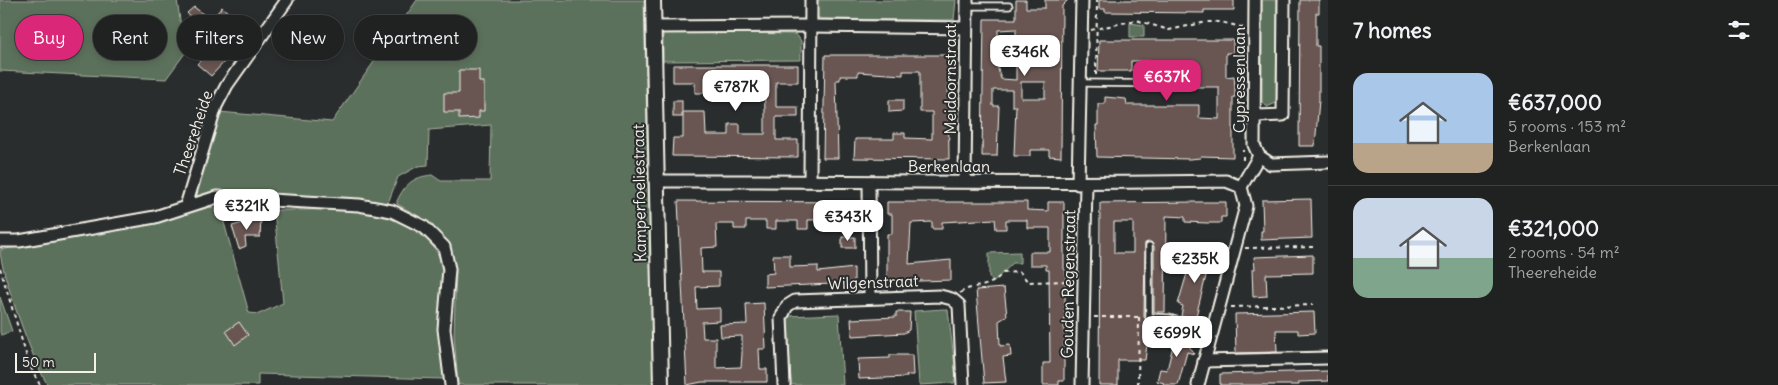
<!DOCTYPE html>
<meta charset="utf-8">
<style>
body{margin:0;font-family:Delius,sans-serif;background:#2d2f2f;color:#f1f3f6;height:100vh;display:flex;flex-direction:column;font-size:19px;white-space:nowrap}
*{box-sizing:border-box;margin:0}
p{font-size:16px;color:#a2a4a5}
.icon{flex:none;width:28px;height:28px;fill:none;stroke:currentColor;stroke-width:2;stroke-linecap:round;stroke-linejoin:round}
.map{position:relative;flex:1;overflow:hidden}
.sheet{display:flex;flex-direction:column;background:#202222;width:450px}
.sheet>*{flex:none}
.guide{position:absolute;left:15px;top:15px;width:475px;height:45px;display:flex;gap:10px}
.scale{position:absolute;left:15px;bottom:12px;width:81px;box-sizing:border-box;padding-left:5px;border:2px solid #f4f1e8;border-top:0;font-size:14px;line-height:18px;white-space:nowrap;color:#f4f1e8;-webkit-text-stroke:4px #2a2d2e;paint-order:stroke}
.price{position:absolute;translate:-50% -42px;padding:0 11px;border-radius:10px;background:#fff;color:#222;font-size:16px;line-height:32px;filter:drop-shadow(0 1px 2px #0008)}
.price::after{content:'';position:absolute;left:50%;top:30px;width:15px;height:11px;margin-left:-8px;background:inherit;clip-path:polygon(0 0,100% 0,50% 100%)}
.price.on{background:#db2777;color:#fff}
ul{padding:0;list-style:none}
li{display:flex;align-items:center;gap:15px;height:125px;padding:0 25px}
li+li{border-top:1px solid #3d3f40}
li span{display:grid;place-items:center;flex:none;width:140px;height:100px;border-radius:15px;color:#555}
li>.icon{margin-inline-start:auto}
span .icon{width:60px;height:60px;fill:#fffc;stroke-width:1}
li b{font-size:21px}
h2{display:flex;justify-content:space-between;align-items:center;height:60px;padding:0 25px;font-size:21px}
.tag{padding:0 18px;border-radius:22px;background:#202222;box-shadow:0 2px 8px #0003,0 0 0 1px #3d3f40;font-size:18px;line-height:45px}
.tag.on{background:#db2777;color:#fff}
main{display:flex;flex:1;min-height:0}
.map>svg:first-child{display:block}
.green{fill:#5b715c;stroke:#a8b1a2}
.building{fill:#695752;stroke:#f4f1e8;fill-rule:evenodd}
.lines{fill:none;stroke-linecap:round;stroke-linejoin:round}
.service-casing{stroke:#f4f1e8;stroke-width:9}
.minor-casing{stroke:#f4f1e8;stroke-width:15}
.tertiary-casing{stroke:#f4f1e8;stroke-width:18}
.path{stroke:#f4f1e8;stroke-width:2;stroke-dasharray:4 4;stroke-linecap:butt}
.service{stroke:#2a2d2e;stroke-width:5.5}
.minor{stroke:#2a2d2e;stroke-width:11}
.tertiary{stroke:#2a2d2e;stroke-width:14}
.labels{text-anchor:middle;stroke-width:4;stroke-linejoin:round;paint-order:stroke}
.street-label{font-size:16px;fill:#f4f1e8;stroke:#2a2d2e}
</style>
<main>
<div class="map">
<svg width="1328" height="385" viewBox="0 0 1328 385">
<rect width="100%" height="100%" fill="#2a2d2e"/>
<filter id="ink" filterUnits="userSpaceOnUse"><feTurbulence type="fractalNoise" baseFrequency=".02" numOctaves="2"/><feDisplacementMap in="SourceGraphic" scale="10" xChannelSelector="R" yChannelSelector="G"/><feConvolveMatrix kernelMatrix="1 2 1 2 8 2 1 2 1" color-interpolation-filters="sRGB"/></filter>
<g filter="url(#ink)">
<g class="green">
<path d="M0,0h177l8,53 -19,26 -166,-8z"/>
<path d="M417,0h227l9,385h-195l-4,-51 2,-64 -7,-27 -22,-22 -30,-17v-3c8,-17 16,-24 35,-26l9,6h49l1,-56 -62,5 -1,35 -10,1 -20,11 -10,26c-59,-7 -120,-6 -180,-8l-13,4 -2,-2 26,-85 113,10z"/>
<path d="M817,0h139l-2,20h-14l-119,-1 -5,-3z"/>
<path d="M1262,0h15l-1,103 -9,4 -5,-6z"/>
<path d="M1130,23l14,2v12h-14z"/>
<path d="M668,32l128,2 5,7v19l-138,1v-28z"/>
<path d="M205,207l15,1 29,105 10,1 24,-11 -9,-93c50,1 105,-8 147,25 15,12 21,22 22,41 2,34 -6,69 1,103l-186,-5v11h-210c-13,-18 -48,-114 -48,-135l153,-27z"/>
<path d="M1020,252v11h-7l-20,19 -4,-4v-25z"/>
<path d="M0,297l12,34 -11,4 -1,-3z"/>
<path d="M944,309l4,1 8,65 -2,8 -35,2 -5,-74z"/>
<path d="M839,314l4,71h-52l-3,-69z"/>
</g>
<g class="building">
<path d="M1016,0h10v8h19v-8h23l-6,6 -1,151 -12,-1v-6h-19v6h-16l2,-50h-4v-16h-19v16h6l-2,50h-15l2,-137h32zM1016,29v51l-15,-1 -3,-10v-39zM1021,82h24v16h-24z"/>
<path d="M1099,0h135v10h-30v3l-99,-1v-3h-6z"/>
<path d="M1300,0h19v13h-3v33h3v54l-4,46h-16z"/>
<path d="M194,7l17,13 11,-13 7,6 -6,7 22,20 -34,36 -14,-12 16,-17 -15,-14 4,-3 -15,-17z"/>
<path d="M1099,40h134v13h-7v24l8,-1 1,11v10h-2v60l-32,-1 -1,2 -10,1 -93,-2 -1,-32h2v-21h7v-7l21,2 1,6h72v13l20,1v-32h-24v-5l-4,-3h-37v-18h-23v10h-33z"/>
<path d="M825,55h123v3h5v16h-5l1,85 -95,-1 1,-19h39v-6h11v5l27,1v-27h-12v-41h-17v4l-45,-3v4h-18v4h-4l2,78h-15z"/>
<path d="M673,65h125v17h-22v25h22v10h-22v23h22v17l-126,-1 1,-18h10v-26h22l1,23h23v-11h11v10h25v-23l-1,-27h-23v9h-11v-9h-23v9h-12v-11h-22z"/>
<path d="M459,70h20v12h5v29h-5v7l-20,1v-7h-15v-19h15z"/>
<path d="M889,100h14v11l-14,1z"/>
<rect x="673" y="101" width="9" height="16"/>
<path d="M1311,199l1,39 -51,2v-9h2l-1,-31z"/>
<path d="M678,201l177,1v17l-47,1v9h-10v-8h-22v8h-10v-8h-20v8h-12v-5h-18l1,23 -16,1 1,24h17v14l-23,1 1,22 23,-1v13l-18,1 1,16h13v30l25,-1 1,-13v-18l-21,1 -1,-12 27,-1 -1,-20 18,-1 2,46h-7l1,20h7v13h-65l-15,3z"/>
<path d="M887,202h140v8l21,1v-9h16v67l2,2 -2,63 3,2 -3,6v39h-5v4h-16v-22h7l-1,-93h-3v-5h-16v-13h20v-24h-23v-8h-21v9h-10l-1,-10 -53,3v7h-10v-7l-21,1 -2,41 42,-4v20l-64,2v-48h5v-20h-5z"/>
<path d="M1198,202h28v15h-5v6h-14l-22,-1v-5l-19,-1 -1,96h-11v-66l-3,-4 -6,1 -1,74 4,4v16l-3,23h-27v25h-19l1,-182zM1114,222h19v31h-19z"/>
<path d="M261,218l-1,19h-15l1,9 -7,3 -7,-23 11,-3v-4z"/>
<rect x="842" y="237" width="13" height="11"/>
<path d="M1198,249l14,3 -17,68 -14,-4 2,-10 -5,-2 15,-51 4,1z"/>
<path d="M773,255h17v12l28,-1v6l36,-4v15l-89,4v-13l9,-1z"/>
<path d="M1313,255v18l-47,1 1,22 -14,1 -1,-28h3l-1,-12z"/>
<path d="M1004,288l3,28 -8,5 1,25 10,-1 1,11 -8,1 3,25 -22,1 -8,-93z"/>
<path d="M896,312h14l-1,18 -5,3 -52,3 -1,-17 45,-2z"/>
<path d="M1314,312l1,21 -17,1v-4h-22l1,22 -41,1 -1,-39z"/>
<path d="M239,322l9,13 -13,10 -9,-14z"/>
<path d="M1178,325l14,4 -4,15 6,10 -7,-2 -9,33h-15l1,-2 -7,-2 3,-12 7,1z"/>
<path d="M890,355h22l1,20h-7l1,2 -48,2 -1,-20 32,-1z"/>
<path d="M1328,371v10l-29,1v3h-79v-11z"/>
</g>
<g class="lines">
<g class="service-casing">
<g id="service">
<path d="M967,6h42"/>
<path d="M1080,83l111,1"/>
<path d="M1149,246v71l20,1 43,11"/>
</g>
</g>
<g class="minor-casing">
<g id="minor">
<path d="M654,27l157,-1 155,2"/>
<path d="M1256,116l27,-1 1,-115"/>
<path d="M1259,156l12,8 57,-2"/>
<path d="M810,180l1,-180"/>
<path d="M655,181c191,-1 380,4 571,0l15,6"/>
<path d="M965,181l2,-181"/>
<path d="M869,183l1,115"/>
<path d="M1078,184l4,-184"/>
<path d="M186,206l30,-100 11,-21 60,-85"/>
<path d="M0,241h19l136,-24 62,-20 142,8 33,6 32,16 20,20 5,22 -5,60 7,56"/>
<path d="M1204,361l124,-3"/>
<path d="M784,385l-3,-67 6,-12 8,-5 145,-5 12,3 7,6 4,80"/>
<path d="M1082,385l4,-201"/>
<path d="M1198,385l48,-179 -5,-19 18,-31 -5,-11 1,-145"/>
</g>
</g>
<g class="tertiary-casing">
<path id="tertiary" d="M653,0l8,385"/>
</g>
<g class="path">
<path d="M1091,30l45,-10 33,10 38,-8h14l24,6"/>
<path d="M1096,75l1,-75"/>
<path d="M1243,160v-10"/>
<path d="M1245,248l69,-1"/>
<path d="M0,268l29,96 11,21"/>
<path d="M960,293c16,-11 26,-1 43,-20l17,-1 8,10 45,-1"/>
<path d="M1231,307l82,-2"/>
<path d="M1094,317h45"/>
<path d="M1138,385l1,-68"/>
</g>
<use href="#service" class="service"/>
<use href="#minor" class="minor"/>
<use href="#tertiary" class="tertiary"/>
</g>
</g>
<g class="labels">
<g class="street-label">
<text transform="translate(950 79) rotate(-90)" y="6">Meidoornstraat</text>
<text transform="translate(1239 80) rotate(-90)" y="6">Cypressenlaan</text>
<text transform="translate(193 133) rotate(-71)" y="6">Theereheide</text>
<text x="949" y="172">Berkenlaan</text>
<text transform="translate(639 193) rotate(-91)" y="6">Kamperfoeliestraat</text>
<text transform="translate(873 282) rotate(-2)" y="6">Wilgenstraat</text>
<text transform="translate(1068 284) rotate(-89)" y="6">Gouden Regenstraat</text>
</g>
</g>
</svg>
<div class="scale">50 m</div>
<b class="price" style="left:1025px;top:77px">€346K</b>
<b class="price on" style="left:1167px;top:102px">€637K</b>
<b class="price" style="left:736px;top:112px">€787K</b>
<b class="price" style="left:247px;top:231px">€321K</b>
<b class="price" style="left:848px;top:242px">€343K</b>
<b class="price" style="left:1195px;top:284px">€235K</b>
<b class="price" style="left:1177px;top:358px">€699K</b>
<div class="guide">
<a class="tag on">Buy</a>
<a class="tag">Rent</a>
<a class="tag">Filters</a>
<a class="tag">New</a>
<a class="tag">Apartment</a>
</div>
</div>
<section class="sheet">
<h2>7 homes<svg class="icon" aria-label="filters" viewBox="0 0 24 24"><path d="M4 7h16M4 17h16"/><circle cx="9" cy="7" r="2"/><circle cx="15" cy="17" r="2"/></svg></h2>
<ul>
<li><span style="background:linear-gradient(#a9c7e8 70%,#b9a48a 0)"><svg class="icon" aria-label="home" viewBox="0 0 24 24"><path d="M3 11l9-7 9 7M6 9v11h12V9"/></svg></span><div><b>€637,000</b><p>5 rooms · 153 m²</p><p>Berkenlaan</p></div></li>
<li><span style="background:linear-gradient(#c9d6e8 60%,#7fa58c 0)"><svg class="icon" aria-label="home" viewBox="0 0 24 24"><path d="M3 11l9-7 9 7M6 9v11h12V9"/></svg></span><div><b>€321,000</b><p>2 rooms · 54 m²</p><p>Theereheide</p></div></li>
</ul>
</section>
</main>
